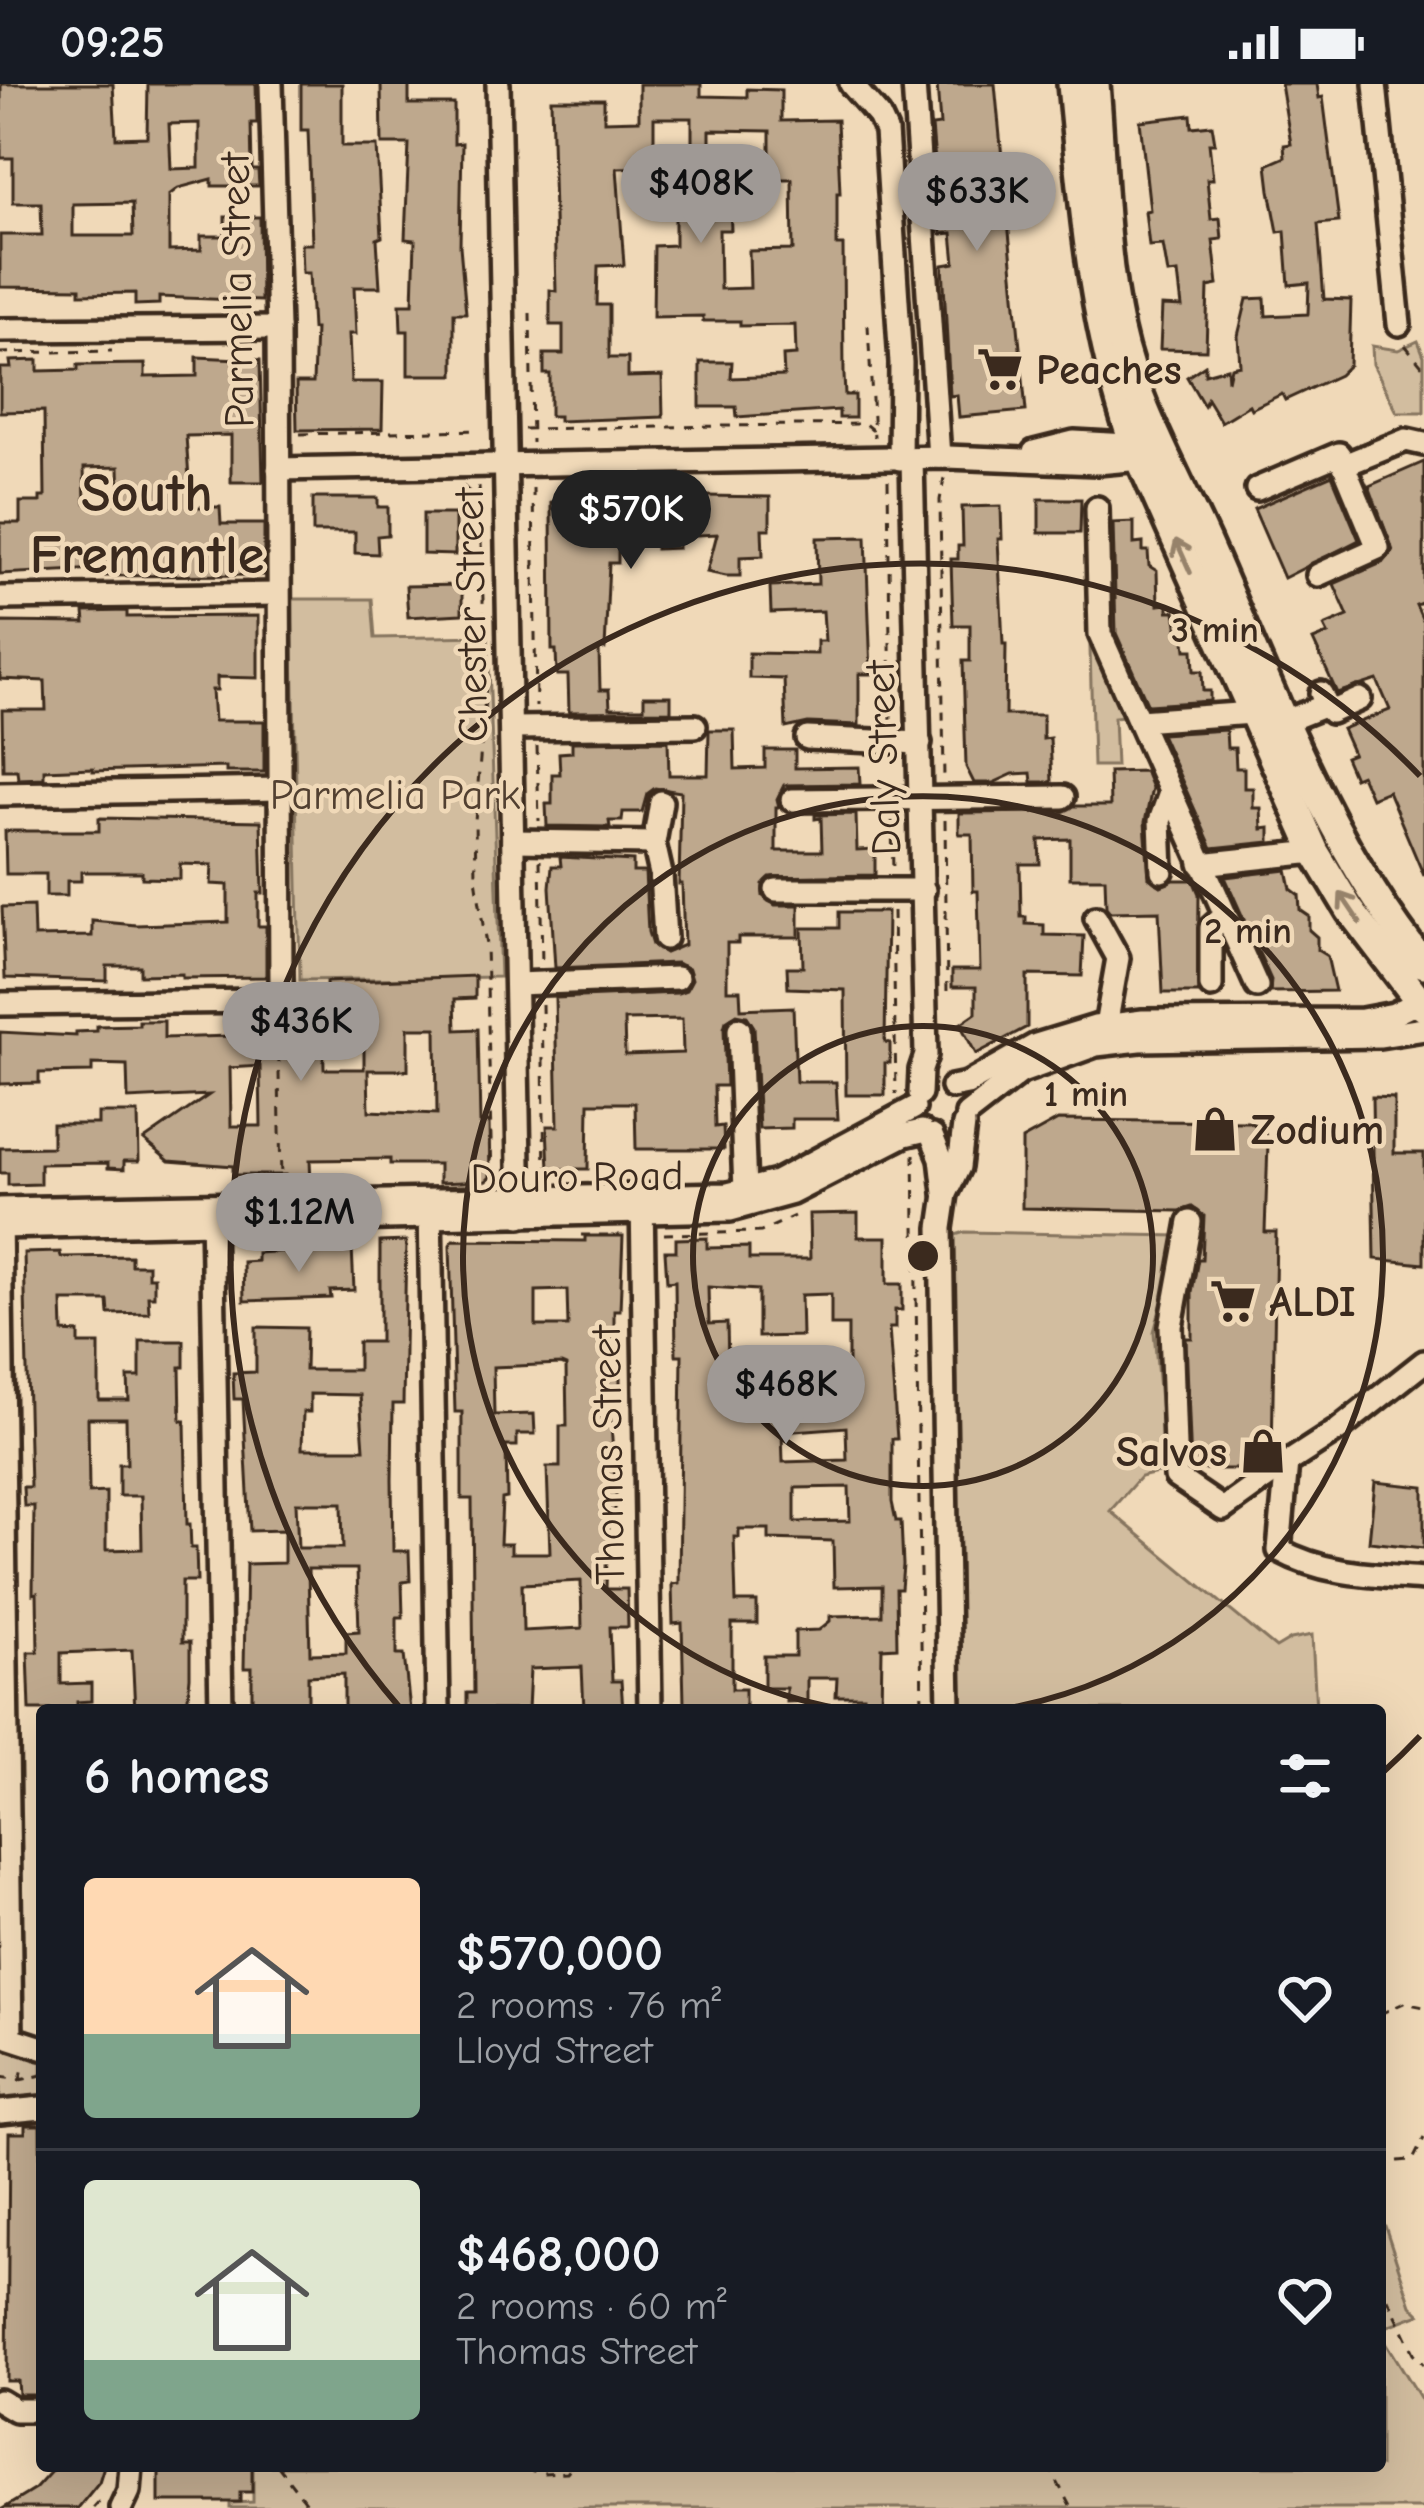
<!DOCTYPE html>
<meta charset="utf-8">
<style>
body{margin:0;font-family:"Comic Neue",sans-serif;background:#20242c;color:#f1f3f6;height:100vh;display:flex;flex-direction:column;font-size:45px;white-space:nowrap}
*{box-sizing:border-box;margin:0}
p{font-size:39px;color:#9ea1a6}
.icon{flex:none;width:66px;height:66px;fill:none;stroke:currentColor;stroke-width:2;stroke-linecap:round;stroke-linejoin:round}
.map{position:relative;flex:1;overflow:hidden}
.details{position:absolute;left:36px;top:1620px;width:1350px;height:768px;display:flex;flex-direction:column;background:#171b24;border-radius:12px;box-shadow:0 12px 48px #0002}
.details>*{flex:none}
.price{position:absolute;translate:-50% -102px;padding:0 27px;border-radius:42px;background:#9f9995;color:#111;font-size:39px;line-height:78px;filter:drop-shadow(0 3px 6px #0008)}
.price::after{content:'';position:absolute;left:50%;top:72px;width:36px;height:27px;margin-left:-18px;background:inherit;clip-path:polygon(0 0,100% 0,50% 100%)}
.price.current{background:#222;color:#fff}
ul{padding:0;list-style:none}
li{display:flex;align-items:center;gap:36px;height:300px;padding:0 48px}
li+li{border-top:3px solid #363941}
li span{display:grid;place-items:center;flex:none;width:336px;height:240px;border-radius:12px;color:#555}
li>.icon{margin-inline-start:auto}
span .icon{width:144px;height:144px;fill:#fffc;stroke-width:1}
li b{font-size:51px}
h2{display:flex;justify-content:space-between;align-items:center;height:144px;padding:0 48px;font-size:51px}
.status{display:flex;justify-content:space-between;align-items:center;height:84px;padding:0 60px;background:#171b24;direction:ltr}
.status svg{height:33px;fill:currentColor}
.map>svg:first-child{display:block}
.green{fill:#d2bd9f;stroke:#86745e;stroke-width:3}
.building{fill:#bea88d;stroke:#3b2a1e;stroke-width:3;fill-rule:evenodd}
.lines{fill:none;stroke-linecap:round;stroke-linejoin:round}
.minor-casing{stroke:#3b2a1e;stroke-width:30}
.major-casing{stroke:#3b2a1e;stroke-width:36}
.path{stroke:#3b2a1e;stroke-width:3;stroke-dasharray:9 9;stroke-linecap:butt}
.minor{stroke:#f0d9b8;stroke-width:21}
.major{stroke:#f0d9b8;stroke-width:27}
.oneway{stroke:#96826b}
.ring{fill:none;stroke:#3b2a1e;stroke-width:6}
.labels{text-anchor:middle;stroke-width:9;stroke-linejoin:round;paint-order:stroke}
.street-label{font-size:42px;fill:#3b2a1e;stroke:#f0d9b8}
.poi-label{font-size:42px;font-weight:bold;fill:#3b2a1e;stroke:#f0d9b8;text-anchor:start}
.park-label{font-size:42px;fill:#524031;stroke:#f0d9b8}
.district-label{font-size:54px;font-weight:bold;fill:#3b2a1e;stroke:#f0d9b8}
.centre{fill:#3b2a1e;stroke:#f0d9b8;stroke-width:6}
.ring-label{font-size:36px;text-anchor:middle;font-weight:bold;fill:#3b2a1e;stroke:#f0d9b8;stroke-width:9;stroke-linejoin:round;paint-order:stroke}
</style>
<div class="status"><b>09:25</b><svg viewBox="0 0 49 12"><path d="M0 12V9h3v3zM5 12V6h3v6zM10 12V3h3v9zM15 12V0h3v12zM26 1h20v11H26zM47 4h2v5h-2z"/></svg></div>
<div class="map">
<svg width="1424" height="2424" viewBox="0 0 1424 2424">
<rect width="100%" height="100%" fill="#f0d9b8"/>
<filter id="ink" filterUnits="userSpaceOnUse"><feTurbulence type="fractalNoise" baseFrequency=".00833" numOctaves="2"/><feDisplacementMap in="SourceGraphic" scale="24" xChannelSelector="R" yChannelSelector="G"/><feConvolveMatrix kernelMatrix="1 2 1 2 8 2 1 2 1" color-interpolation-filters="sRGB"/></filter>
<g filter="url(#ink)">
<g class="green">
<path d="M1418,257l6,15v56h-27l-24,-48 -1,-18 26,4z"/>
<path d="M292,515h80l3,39 113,-2 12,341 -200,3z"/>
<path d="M1090,563l5,1 29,68 -10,1 2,49h-23z"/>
<path d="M965,1148l215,4 -26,96 12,139 -26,6 -30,34 166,137 15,-9 21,-4 4,75h-354l-7,-475z"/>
<path d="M0,1955l42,12v48h-42z"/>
<path d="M1380,2142h5l26,79 9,9 -40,15z"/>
<path d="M1380,2248l44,72v104h-1194v-5l23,-1v-36h1127z"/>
</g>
<g class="building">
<path d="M1,0h112l3,54 31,-1 1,-53h108l1,39h-6l1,47h6l1,16h-47v-7l-34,9 -9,7v56l32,-1v-14h24v-19h35l1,84 -102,-4v7l-24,1v-12l-55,1v-6l-80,-1v-52h42l-1,-32h-28v-45h-12zM199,39v45l-28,1 -2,-45zM132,119l1,33h-60v-32z"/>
<path d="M301,0h41v62h35l5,91 -5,2 3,48h-26l2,47h-7l2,48h32l-1,47 -85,1 -1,-47h17l2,-54h-3l-3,-56h-7l-1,-29h11l-4,-114h-7z"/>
<path d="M381,0h28v20h45v40l8,-1 -2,103 6,67h-12v62h-46v-44h-7l-1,-27h13l2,-64 -10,-1 4,-95h-27z"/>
<path d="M639,0h62v12l46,1v-8l34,1v31l56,-1 3,73h-3v52h6l1,130 1,20h10v23h-16v-8l-102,7 -1,-10h-36v-45h32l-1,16 53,-2 -1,-20 13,-1 -1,-30 -55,1v-5h-37v-5l-50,1 1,-71 21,-1v-29h-20v-49l-38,1 7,97 -26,1 -1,39h12v53h19v19l34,-1 1,41 -104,4v-5h-9v-42h-6v-20h19v-29h-13v-35l6,1 -5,-192h53v22l35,-1zM654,34h38v33l-38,1zM710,46l60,1v48h22l1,71 -44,1 1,37 -30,1 -1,-59h12l-3,-69h-18z"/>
<path d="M937,0h58l31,327 -67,6 -2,-22 -7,1 -7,-131 12,-2 -3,-30 -11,1 -9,-108 8,-1z"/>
<path d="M1281,0h36l2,14 4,-1 16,125 -21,2 6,75 27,1 -2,65 -10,10 -54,25 -3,-6 -31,15 -2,-4 -28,17 -14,-23 -3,7 -17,-29 18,-12v9l22,-6 1,13 3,-14 9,-2 -2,-29 9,-37 18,-1 1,18 42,-2 1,-31 -20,2 -4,-54 -7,1 -8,-42 -3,-25 18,-8 -1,-12 7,-1z"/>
<path d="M1191,31l1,12 20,-2 3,18h-6l4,36h-6l4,40 9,-1 2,21 -9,1 5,45 -10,2 -2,63 -46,-1 2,-43 20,1 -4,-34 -10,1 -5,-29 -14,1 -4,-35 5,-1 -10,-89z"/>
<path d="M197,273l63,3 3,122h-32v-47l-45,1 5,71h29l1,17h43v51l-166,1v-7l-98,5v-51h20v-21h20v-5h5l-1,-86 -44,1v-44h11l-1,-7 28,-1v11l40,-1v-5l67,-1v13l52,-1zM119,383l1,35 -35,1 -1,-35z"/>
<path d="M1424,378v140l-8,3 8,18v253l-36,-85 -17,7 -10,-23 -7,3 -9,-21 8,-3 -11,-25 48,-19 -13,-30 -40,13 -24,-53 15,-6 -4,-8 24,-10 -14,-32 50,-22 9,-11 -24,-65z"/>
<path d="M1332,391l27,65 -75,38 -30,-69z"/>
<path d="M636,411l134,2v32h-8l1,27 -23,1v19h-14l-19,-4 10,-38 -39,2v12l-22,1v-22h-38v36h-9l-4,86h-6l1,41h9l1,18h34v-12h27v15l-102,1 -1,-37h-11l-1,-25h-4l-1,-148 57,1 1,20z"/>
<path d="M313,414h65v9h10v28l-11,1 1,18 -23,-1v-21h-42z"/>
<path d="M1039,415h42l-1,34h-41z"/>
<path d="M1001,422l1,33h-4l5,105h3l-1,71h38v24l7,-1 2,44h-20l-1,-9 -18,1 -20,9h-19l-8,-16 -3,-106h7v-36h-17l-2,-66h7v-13h5l-1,-39z"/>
<path d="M423,430h32v41l-32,-1z"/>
<path d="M1134,438v22l9,-1v8h5l1,15 8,5 1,34 10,-1v7h7l3,21 6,-1 2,19h7l1,21h8l1,20h7v10l-62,4 -32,-72 -3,-110z"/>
<path d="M866,453l5,137h-12v51l-51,-2 -22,5 -2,-49 -35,-1v-25l68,1v-13h8l-2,-30 -52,2 -1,-27 48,-2 -1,-46z"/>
<path d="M462,501v29l-54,3 -2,-31z"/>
<path d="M127,527v6l131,-1v62l-41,-1v13h-5l2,31h50v51h-38v-5l-133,4v-3l-49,2v8l-26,1 -1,-9h-14l-1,-60h44l-1,-29 -45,-2v-57l85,1 -1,-11z"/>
<path d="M709,646h25l1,39 30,-1v-18h30v18l64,-1 1,17 -76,1 -7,14 2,8h-3v44h46l-1,-33 -6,1v-4l41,-1 1,36 18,-1v26l-105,2 -7,7v12l12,9h24v32h-61v6h-11v47h13l1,19 52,-2 3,75h40l2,37h-46v9l-33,1 -5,-102 -7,-11 -10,-2 -11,7 -2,7 2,58h-12l1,41 8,-1 1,23h-88l-1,-46h-46l-1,66h-39l-2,-43h11l-3,-128 123,-5 8,-3 6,-11 -3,-10 -13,-6 -121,5 -5,-81 2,-21h9l-1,-9 73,4v11h12l3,60 4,13 13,8 19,-8 -2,-61h-3l2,-92 -26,-4 -8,6 -5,18h-19l-1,9h-13l1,6 -63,-1 -1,-22h6v-30h8l-1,-21 13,-1v-10l96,-1 1,34h39zM682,935l1,34 -58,2 -1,-35z"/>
<path d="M1226,646l1,18h8l1,20h8v20h9v20h8l1,21 8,-1v14l-58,6 -51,-114z"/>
<path d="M1145,687l7,17 -7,34 4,56 12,8 13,-6h19l6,14 -1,99h-35l-4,-82 -49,1 -4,-5 -1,-29h-35v-39l-31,1 1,24h-20l1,53h5v7l18,1v10l40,1 -2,40 -55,-1v52l-51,27 -16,-30 16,-11v-26h-24v-17h28l-2,-79h-5l-1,-57h-13v-21l104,-1 11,-6h36l-1,-34z"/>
<path d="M99,734l162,3 2,72h-5v33h8v51l-84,1v-4l-42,1v-9h-33v15l-102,-3 -3,-71 31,-1 1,31 58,-1v-15l44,4 92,-3v-37l-17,-1 1,-19 -32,-1v15l-38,-1v-6h-61v9h-14v15h-21v-22h-40l-1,-43h94z"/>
<path d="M1287,786l4,19 8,6 1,15 9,6v14l8,7v13l10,6 8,35 -65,1 1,-12 -46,-103z"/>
<path d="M839,828h48l-2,130 5,1v20h-5v32h-39l-1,-105 -57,-2 -1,-21h16l-1,-39h37z"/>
<path d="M475,892v22l-20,1 1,31 22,-1 2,94 9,-1 1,55 -4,4 -47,2v-19h-49v-5l-80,1 1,24h-26v-9h-52v-9l-64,-5 -25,-21 65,-45 -81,4 -1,-34 -35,-1v8l-53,1v10l-39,1v-52l76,4v-4l21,-1v-5l42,-1v-4h25v17l67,-2v-15h29v21l33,-1 -1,-24 31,-1 1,53h40v-39h-36l-2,-48zM408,944h28l1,86 -68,-3 -1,-41h40zM260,982l1,60h-30l-1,-58z"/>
<path d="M1372,1013l22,1v55h30v111l-49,-5z"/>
<path d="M98,1029h40l1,48h-15v8l-16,-1v-5l-68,1v20l-32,1v-12h-8v-25l52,-1v-23h46z"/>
<path d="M1058,1036l190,2 15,6 5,15 -3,89h11l-4,223 -19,14h-62l-5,-131h6v-46l6,-33h4l2,-43 -12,-9 -12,4 -158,-3v-68z"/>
<path d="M858,1129v24h29v47h15v26h-7v18h-6l8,111h-5v63l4,19h5l2,44 -2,24h-5l1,58 -15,1 -1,62h-17v-14h-28l1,-18h-30v23l-21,1v-14h-22v-32h31v-25l24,-1 11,-9v-5l52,-1v-29l-48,1 -1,-46 -64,-2v-10h-30v8h-5l2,65h21v22h-25v65h13v20h-50v-6h-11l-2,-80 -9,1 -1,-40 7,-1 3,-228h-6l-1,-74 -8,1 -2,-31h11v-12l31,-1v10l42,-1v12h61l-1,-45zM708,1203l50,3v47l44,-1 -1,-41 30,-1v31h17v71l-94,8v-41h-26l-1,-40 -18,1zM846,1343l1,33 -64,2 -1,-30zM849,1403l1,34 -55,1v-34z"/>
<path d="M585,1152h38l-3,74h-6v59h6v41h-10l6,86 -2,26h-6l-2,67h21l1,38h-18l2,54h9l2,29h-39l-2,-43 -52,2 -2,41h-61v-17h7l-2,-194h-10v-87h-7l-5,-167 3,-5 132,1zM567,1206l1,36h-32v-35zM561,1280l5,2 1,60h-7v41h-13l3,86h-39v-9h-11l2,-45 5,-1 -1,-52h11v-12h18l-1,-20 -40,1 -1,-48zM581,1497l1,47 -59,3 -1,-47z"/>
<path d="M406,1157l-3,163h-10l-1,76 1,71h16l1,30 -8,1 1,35h-6v38h7l6,55 -66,-2v-34l-36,2v34h-56v-42h-8l2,-104 38,-1v-33l-34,1 -7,-132h-9l-1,-26 23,-1v-45l50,1 -1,42h53v-28h22v-100zM310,1310l50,1 4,54h-62l1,-37h7zM296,1419h46l1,45h-45zM308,1485h49l2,62 -13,1v21l-36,1z"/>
<path d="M352,1163l2,43 -24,1 1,7 -87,3 -1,-39 14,-1v-8z"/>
<path d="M60,1168l1,5 70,-1v9h17v12h6v19h-6l1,17 -40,1 -1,-13h-46l1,31 16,1v11h20v56h30l-1,-23h12v-36h44v26h-4l1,54h4l2,103h3l1,24h5l1,33h-15v61h8v35l-3,30 -8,3h-44l-3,-60 -71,3v31l30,-1v18l-14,1v8h-47l-2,-58h10l-1,-59 -4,1 1,-88h-10l-1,-19h7l-6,-234zM88,1334h38l1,46h-8v32h22l1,53 -36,1v-58l-17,1z"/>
<path d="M1375,1398l49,5v61l-55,-6z"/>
<path d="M25,2041h15l2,270h-23l-1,-14h-11l2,-248h16z"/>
<path d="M56,2382h48l-5,16 -21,26h-74l31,-19z"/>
<path d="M159,2382h93v26h-12v10h-81z"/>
</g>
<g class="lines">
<g class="minor-casing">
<g id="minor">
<path d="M498,0l22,1132"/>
<path d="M851,0l28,32 7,15 15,232 -1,96"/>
<path d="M914,0l25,373"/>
<path d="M1375,0l24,240"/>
<path d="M0,246l278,-2"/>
<path d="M1034,368l40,-10 71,4"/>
<path d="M912,375l14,596 -5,15 -1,24"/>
<path d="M1344,381l62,-25 18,4"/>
<path d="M278,385l669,-12 150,6 44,-4 4,-11"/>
<path d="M1257,405l82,-35 39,94 -60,27"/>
<path d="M1097,424l3,126 157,352"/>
<path d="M0,514l278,-4"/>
<path d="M1326,621l5,7 29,-13"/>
<path d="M1139,637l113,-8"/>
<path d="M1286,637l40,-16 -5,-12"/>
<path d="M512,644l183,-2"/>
<path d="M807,654l113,5"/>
<path d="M0,710l280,-5"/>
<path d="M792,716l271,-3"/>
<path d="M661,718l-7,41 7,31 4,64"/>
<path d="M513,757l141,2"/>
<path d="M1201,780l114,-12"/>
<path d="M1162,787l-2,-50 10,-28"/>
<path d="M776,806h148"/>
<path d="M1096,834l22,40 -12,68"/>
<path d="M516,900l161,-6"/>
<path d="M1211,902v-58l12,-11"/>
<path d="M0,920l266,-3 10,-3 5,-12 -3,-658 -7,-244"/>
<path d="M739,945l6,162"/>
<path d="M952,1003l15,-3 69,-39 59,-18 48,-6 219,-1 32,-6 30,-15"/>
<path d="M967,1030l54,-42 75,-27 44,-5 239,-4 45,-7"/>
<path d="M932,1052l9,22 4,35"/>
<path d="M642,1115l8,511"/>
<path d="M430,1120l8,506"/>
<path d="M0,1125l728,-15 48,-12 138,-74"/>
<path d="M212,1128l9,498"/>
<path d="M0,1132l11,822 31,10"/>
<path d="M1190,1138l-19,104 5,151 47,32 64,-46"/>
<path d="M0,1143l730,-17 62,-17 113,-58 17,-4"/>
<path d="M1424,1278l-86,68 -51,33 -8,87c46,25 94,25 145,29"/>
<path d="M949,1626l-8,-482 5,-34 13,-27 5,-42"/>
<path d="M0,2028l42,-4"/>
<path d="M0,2317l15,9h27"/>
<path d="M121,2424l8,-17 2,-25"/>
</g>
</g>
<g class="major-casing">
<g id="major">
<path d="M1072,0c12,126 20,240 62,361l181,407 35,58 74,97"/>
<path d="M1095,0c7,81 7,166 24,246 16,74 56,143 87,212 61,138 122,305 218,422"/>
</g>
</g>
<g class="path">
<path d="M530,229l2,130"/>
<path d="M868,241l6,112"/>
<path d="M1405,261l19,23"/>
<path d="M0,269l112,-2"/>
<path d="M524,345l341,-5 7,6 5,-3"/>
<path d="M300,350l179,-4"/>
<path d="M944,394l-4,22 4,280"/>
<path d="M888,396l3,242"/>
<path d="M463,402l15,14"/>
<path d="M479,402l7,199 -11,136 1,57 10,67 6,232"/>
<path d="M533,404l3,219"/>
<path d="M537,662l2,75"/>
<path d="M945,736l2,175"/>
<path d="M892,737l1,51"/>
<path d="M540,776l2,105"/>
<path d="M893,827l3,183"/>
<path d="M542,920l3,171"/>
<path d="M278,934l3,165"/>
<path d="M914,1070l8,556"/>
<path d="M664,1150l97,-2 33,-16"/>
<path d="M581,1151h39"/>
<path d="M1380,1930l24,-11 20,4"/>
<path d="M0,1993l20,3 22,-5"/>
<path d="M20,1996l4,-16"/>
<path d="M1380,2078l33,-2 11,-22"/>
<path d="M1380,2198l34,71 10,11"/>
<path d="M278,2382l32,42"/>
<path d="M508,2382l35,7 24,-1 5,-6"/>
<path d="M1049,2382l22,42"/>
<path d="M93,2424l11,-12"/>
</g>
<use href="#minor" class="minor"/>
<use href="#major" class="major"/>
</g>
<defs><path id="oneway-shaft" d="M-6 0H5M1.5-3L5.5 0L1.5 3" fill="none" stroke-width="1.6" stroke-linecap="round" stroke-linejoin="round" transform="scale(3)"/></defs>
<g class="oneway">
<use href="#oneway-shaft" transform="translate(1183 472) rotate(-114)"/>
<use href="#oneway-shaft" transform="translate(1350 824) rotate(-124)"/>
</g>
</g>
<g class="ring">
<circle cx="923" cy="1172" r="230"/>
<path d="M847 1626A460 460 0 1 1 999 1626"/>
<path d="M1420 1652A691 691 0 0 1 1381 1690M401 1625A691 691 0 0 1 1420 692"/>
</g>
<defs>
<g id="supermarket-bare" transform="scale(3.6)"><path d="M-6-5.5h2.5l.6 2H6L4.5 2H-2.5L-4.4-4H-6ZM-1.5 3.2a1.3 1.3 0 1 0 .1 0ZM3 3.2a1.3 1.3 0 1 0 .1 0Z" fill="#3b2a1e" stroke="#f0d9b8" stroke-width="2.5" paint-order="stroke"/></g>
<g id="shop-bare" transform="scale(3.6)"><path d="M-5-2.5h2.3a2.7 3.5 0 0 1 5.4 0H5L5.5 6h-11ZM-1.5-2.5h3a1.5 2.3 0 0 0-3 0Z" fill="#3b2a1e" stroke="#f0d9b8" stroke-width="2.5" paint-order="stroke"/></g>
</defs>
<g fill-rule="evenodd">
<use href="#supermarket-bare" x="1000" y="285"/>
<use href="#shop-bare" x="1215" y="1045"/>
<use href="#supermarket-bare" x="1233" y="1217"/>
<use href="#shop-bare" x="1263" y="1367"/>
</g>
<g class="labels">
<g class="street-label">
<text transform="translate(236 206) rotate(-91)" y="15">Parmelia Street</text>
<text transform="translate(470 531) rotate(-91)" y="15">Chester Street</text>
<text transform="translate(882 674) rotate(-92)" y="15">Daly Street</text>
<text transform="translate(577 1092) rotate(-1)" y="15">Douro Road</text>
<text transform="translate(607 1371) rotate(-91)" y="15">Thomas Street</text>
</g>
<g class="poi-label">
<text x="1036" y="300">Peaches</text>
<text x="1251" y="1060">Zodium</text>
<text x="1269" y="1232">ALDI</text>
<text x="1227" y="1382" text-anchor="end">Salvos</text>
</g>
<g class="park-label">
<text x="395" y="725">Parmelia Park</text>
</g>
<g class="district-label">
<text x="147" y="427">South<tspan x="147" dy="62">Fremantle</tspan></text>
</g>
</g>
<circle cx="923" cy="1172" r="18" class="centre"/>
<g class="ring-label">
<text x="1215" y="558">3 min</text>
<text x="1248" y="859">2 min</text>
<text x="1086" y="1022">1 min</text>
</g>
</svg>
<b class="price" style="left:701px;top:162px">$408K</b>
<b class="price" style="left:977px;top:170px">$633K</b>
<b class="price current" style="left:631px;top:488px">$570K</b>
<b class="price" style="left:301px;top:1000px">$436K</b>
<b class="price" style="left:299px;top:1191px">$1.12M</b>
<b class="price" style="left:786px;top:1363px">$468K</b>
<section class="details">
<h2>6 homes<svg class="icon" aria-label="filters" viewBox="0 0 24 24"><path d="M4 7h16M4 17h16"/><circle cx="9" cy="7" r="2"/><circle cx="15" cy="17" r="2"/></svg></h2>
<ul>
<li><span style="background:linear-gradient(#ffd9b3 65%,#7fa58c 0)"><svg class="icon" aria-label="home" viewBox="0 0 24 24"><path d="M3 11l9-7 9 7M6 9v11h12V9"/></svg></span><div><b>$570,000</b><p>2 rooms · 76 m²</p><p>Lloyd Street</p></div><svg class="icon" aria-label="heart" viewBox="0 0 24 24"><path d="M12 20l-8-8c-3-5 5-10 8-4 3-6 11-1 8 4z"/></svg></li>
<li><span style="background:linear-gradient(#dfe7d0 75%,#7fa58c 0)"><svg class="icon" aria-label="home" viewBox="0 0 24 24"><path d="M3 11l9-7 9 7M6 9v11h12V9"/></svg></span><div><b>$468,000</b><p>2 rooms · 60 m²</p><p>Thomas Street</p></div><svg class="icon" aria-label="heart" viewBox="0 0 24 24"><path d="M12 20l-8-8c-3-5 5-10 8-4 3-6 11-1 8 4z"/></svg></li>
</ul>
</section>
</div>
